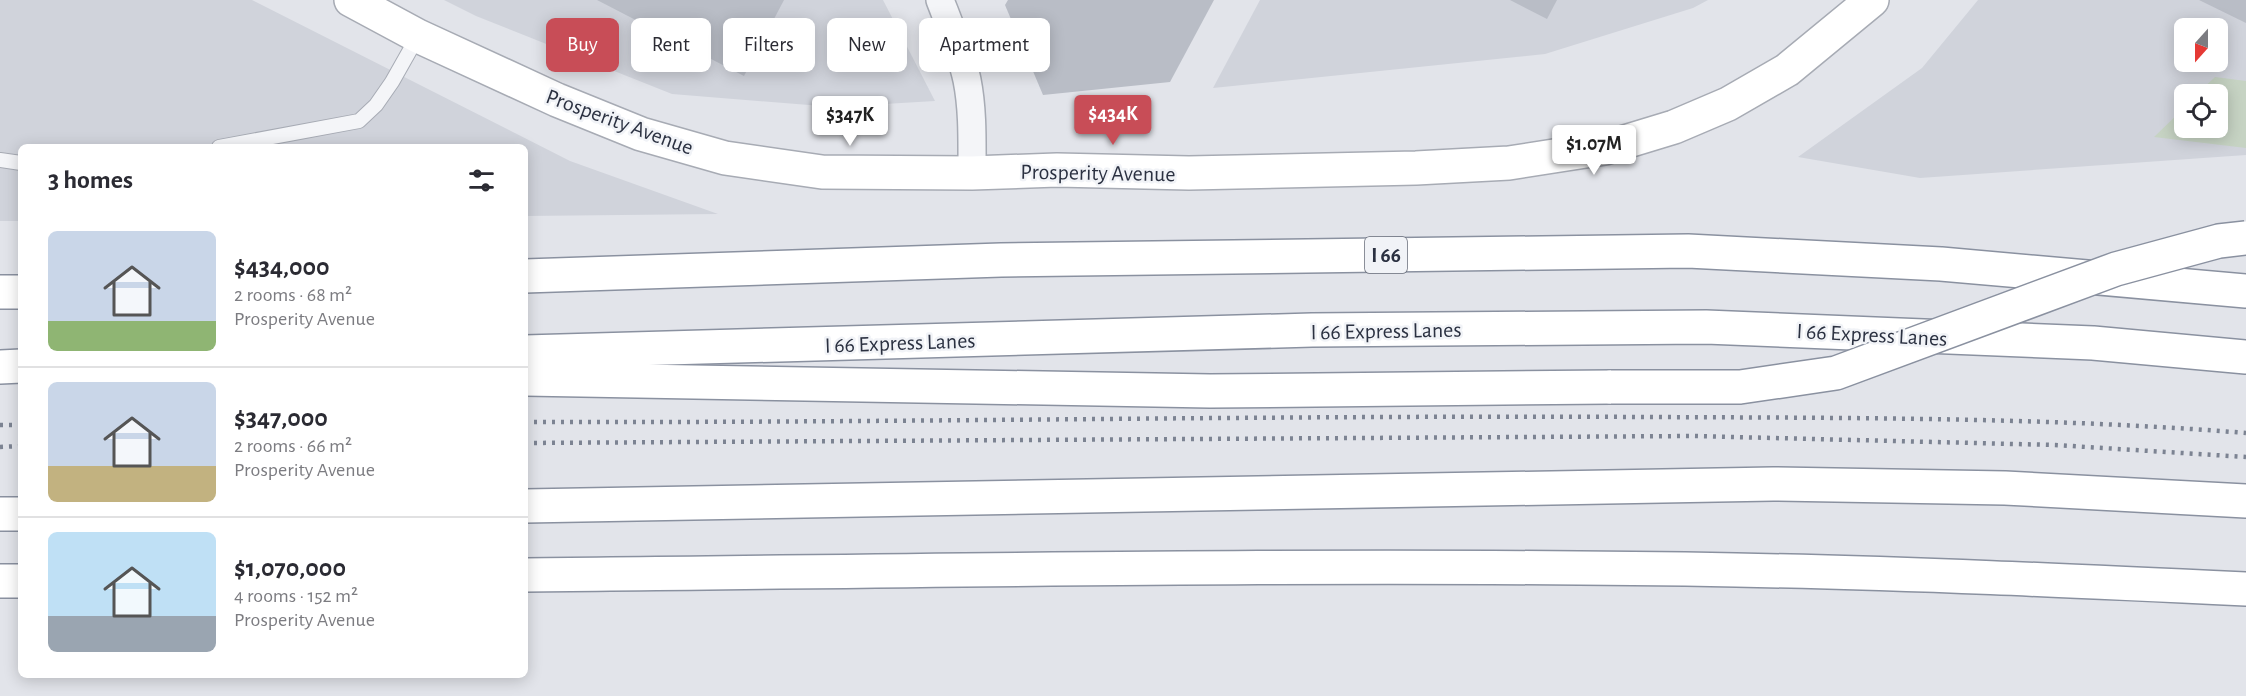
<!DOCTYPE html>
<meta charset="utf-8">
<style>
body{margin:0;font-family:"Alegreya Sans",sans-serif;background:#f7f7f7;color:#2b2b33;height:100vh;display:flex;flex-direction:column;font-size:22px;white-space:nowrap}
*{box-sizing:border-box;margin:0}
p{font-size:20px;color:#7c7c81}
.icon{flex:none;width:33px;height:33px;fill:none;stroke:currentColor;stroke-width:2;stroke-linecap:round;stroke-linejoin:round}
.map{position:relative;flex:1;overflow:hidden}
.details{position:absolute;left:18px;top:144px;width:510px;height:534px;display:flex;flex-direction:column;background:#fff;border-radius:9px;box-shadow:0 3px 15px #0003}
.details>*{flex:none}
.hud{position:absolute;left:546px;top:18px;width:570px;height:54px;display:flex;gap:12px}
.needle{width:39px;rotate:201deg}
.fabs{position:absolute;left:2174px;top:18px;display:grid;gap:12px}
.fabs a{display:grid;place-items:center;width:54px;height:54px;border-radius:9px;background:#fff;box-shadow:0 3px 15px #0003;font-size:30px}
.price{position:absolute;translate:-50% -51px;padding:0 14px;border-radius:6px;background:#fff;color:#222;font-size:20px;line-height:39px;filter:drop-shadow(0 2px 3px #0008)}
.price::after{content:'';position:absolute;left:50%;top:36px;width:18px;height:14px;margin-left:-9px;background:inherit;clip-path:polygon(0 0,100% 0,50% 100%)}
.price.current{background:#c84d57;color:#fff}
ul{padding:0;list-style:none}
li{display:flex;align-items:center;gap:18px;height:150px;padding:0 30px}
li+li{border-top:2px solid #e1e1e2}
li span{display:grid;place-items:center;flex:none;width:168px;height:120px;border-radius:9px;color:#555}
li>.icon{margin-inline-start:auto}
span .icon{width:72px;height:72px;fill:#fffc;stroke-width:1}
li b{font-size:26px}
h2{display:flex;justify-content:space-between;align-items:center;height:72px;padding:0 30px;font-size:26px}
.tag{padding:0 21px;border-radius:9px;background:#fff;box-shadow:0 3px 15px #0003;font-size:21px;line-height:54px}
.tag.current{background:#c84d57;color:#fff}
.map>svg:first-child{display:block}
.built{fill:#d0d3db;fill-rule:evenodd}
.green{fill:#c6d3c3}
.building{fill:#b9bdc6}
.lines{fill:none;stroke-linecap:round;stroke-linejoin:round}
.lane-casing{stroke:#a7abb4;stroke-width:16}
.street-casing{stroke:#a7abb4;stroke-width:30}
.secondary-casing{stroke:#a7abb4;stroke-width:36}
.highway-casing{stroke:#8a91a0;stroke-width:36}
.lane{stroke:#f4f5f8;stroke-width:14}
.street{stroke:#f4f5f8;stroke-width:27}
.secondary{stroke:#fff;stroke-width:33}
.highway{stroke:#fff;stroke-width:33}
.rail{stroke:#7c8392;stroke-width:4.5;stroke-dasharray:3 6;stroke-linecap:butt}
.highway-bridge-casing{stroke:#8a91a0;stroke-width:36;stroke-linecap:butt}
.highway-bridge{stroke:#fff;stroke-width:33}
.labels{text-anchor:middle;stroke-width:5;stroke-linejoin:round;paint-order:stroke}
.shield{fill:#f1f3f7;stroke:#666b78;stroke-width:1.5}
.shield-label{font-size:21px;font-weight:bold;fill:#2b3141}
.street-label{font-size:22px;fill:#2b3141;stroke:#f1f3f7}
</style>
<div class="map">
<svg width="2246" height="696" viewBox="0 0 2246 696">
<rect width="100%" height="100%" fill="#e2e4ea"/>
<g class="built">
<path d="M0,0h252l318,161 148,53 -193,2v-69h-504v74h-21z"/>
<path d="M444,0h439l52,101 -101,6 -162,-13 -196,-78z"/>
<path d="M1260,0h448l-15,8 -148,46 -332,34z"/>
<path d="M1978,0h268v155l-326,23 -122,-21 124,-89zM2184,28h33v34h-33zM2184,94h33v34h-33z"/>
</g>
<path class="green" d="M2215,77l31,4v67l-92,-11 30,-29v20h33v-34h-20z"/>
<g class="building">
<path d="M597,0h187l-40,76z"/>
<path d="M1008,0h206l-44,82 -127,13 -38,-90z"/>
<path d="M1510,0h47l-10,19z"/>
<path d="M2199,0h47v23z"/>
</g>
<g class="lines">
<g class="lane-casing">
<g id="lane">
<path d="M219,147l140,-26 17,-16 16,-23 26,-46"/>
<path d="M0,160l21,3"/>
</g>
</g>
<g class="street-casing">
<path id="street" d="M940,0c10,26 21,52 27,80 6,30 5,62 5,93"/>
</g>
<g class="secondary-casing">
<path id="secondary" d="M351,0l67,36 139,64 84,34 84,24 97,14 150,1 85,-3 132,3 227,-5 93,-5 96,-15 69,-21 54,-23 59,-34 85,-70"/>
</g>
<g class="highway-casing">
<g id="highway">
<path d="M525,276l476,-16 687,-9 253,13 305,27"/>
<path d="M0,292h21"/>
<path d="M525,352l787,-22 394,-3 387,16 153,14"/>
<path d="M0,367l21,-1"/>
<path d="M525,379l685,12 401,-4"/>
<path d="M525,506l1248,-22 232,4 241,13"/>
<path d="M0,514h21"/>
<path d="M525,575c404,-4 807,-12 1211,-5 170,3 340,11 510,19"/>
<path d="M0,581h21"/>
</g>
</g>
<use href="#lane" class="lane"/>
<use href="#street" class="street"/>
<use href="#secondary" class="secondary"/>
<use href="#highway" class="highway"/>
<g class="rail">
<path d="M525,422c375,1 750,-7 1124,-5 199,1 399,0 597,16"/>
<path d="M0,425h21"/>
<path d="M525,443l1168,-7 362,9 191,12"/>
<path d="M0,447l21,-1"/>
</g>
<g class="highway-bridge-casing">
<path id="highway-bridge" d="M1611,387h129l96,-14 280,-104 103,-28 27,-3"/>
</g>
<use href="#highway-bridge" class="highway-bridge"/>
</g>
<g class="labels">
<rect class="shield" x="1365" y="237" width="42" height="36" rx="4.5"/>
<g class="shield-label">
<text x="1386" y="262">I 66</text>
</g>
<g class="street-label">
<text transform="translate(620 121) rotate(20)" y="8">Prosperity Avenue</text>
<text transform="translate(1098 172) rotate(1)" y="8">Prosperity Avenue</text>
<text transform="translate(1386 330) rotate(-1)" y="8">I 66 Express Lanes</text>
<text transform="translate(1872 334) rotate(3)" y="8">I 66 Express Lanes</text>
<text transform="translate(900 342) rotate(-2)" y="8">I 66 Express Lanes</text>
</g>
</g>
</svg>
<div class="fabs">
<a><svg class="needle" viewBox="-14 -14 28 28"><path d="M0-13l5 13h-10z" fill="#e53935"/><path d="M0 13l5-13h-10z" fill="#7c7c81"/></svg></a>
<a><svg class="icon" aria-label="locate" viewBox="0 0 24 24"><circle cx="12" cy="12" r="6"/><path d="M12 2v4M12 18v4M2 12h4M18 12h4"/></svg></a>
</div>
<b class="price current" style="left:1113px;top:146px">$434K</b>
<b class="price" style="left:850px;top:147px">$347K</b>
<b class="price" style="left:1594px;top:176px">$1.07M</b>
<div class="hud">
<a class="tag current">Buy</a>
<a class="tag">Rent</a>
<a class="tag">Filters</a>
<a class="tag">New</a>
<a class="tag">Apartment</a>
</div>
<section class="details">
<h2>3 homes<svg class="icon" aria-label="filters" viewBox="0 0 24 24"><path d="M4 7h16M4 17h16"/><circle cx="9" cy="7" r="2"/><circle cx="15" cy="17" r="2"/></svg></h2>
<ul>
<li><span style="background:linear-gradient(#c9d6e8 75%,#8fb573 0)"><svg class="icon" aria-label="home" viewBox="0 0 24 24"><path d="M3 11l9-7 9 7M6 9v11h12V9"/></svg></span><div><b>$434,000</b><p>2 rooms · 68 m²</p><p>Prosperity Avenue</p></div></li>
<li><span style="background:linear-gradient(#c9d6e8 70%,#c2b280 0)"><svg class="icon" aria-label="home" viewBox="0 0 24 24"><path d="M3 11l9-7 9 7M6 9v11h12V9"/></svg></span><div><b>$347,000</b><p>2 rooms · 66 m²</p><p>Prosperity Avenue</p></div></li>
<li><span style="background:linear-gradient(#bfe0f5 70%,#9aa5b1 0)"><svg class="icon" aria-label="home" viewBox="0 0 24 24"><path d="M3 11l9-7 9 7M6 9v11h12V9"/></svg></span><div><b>$1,070,000</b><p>4 rooms · 152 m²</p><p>Prosperity Avenue</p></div></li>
</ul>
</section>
</div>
